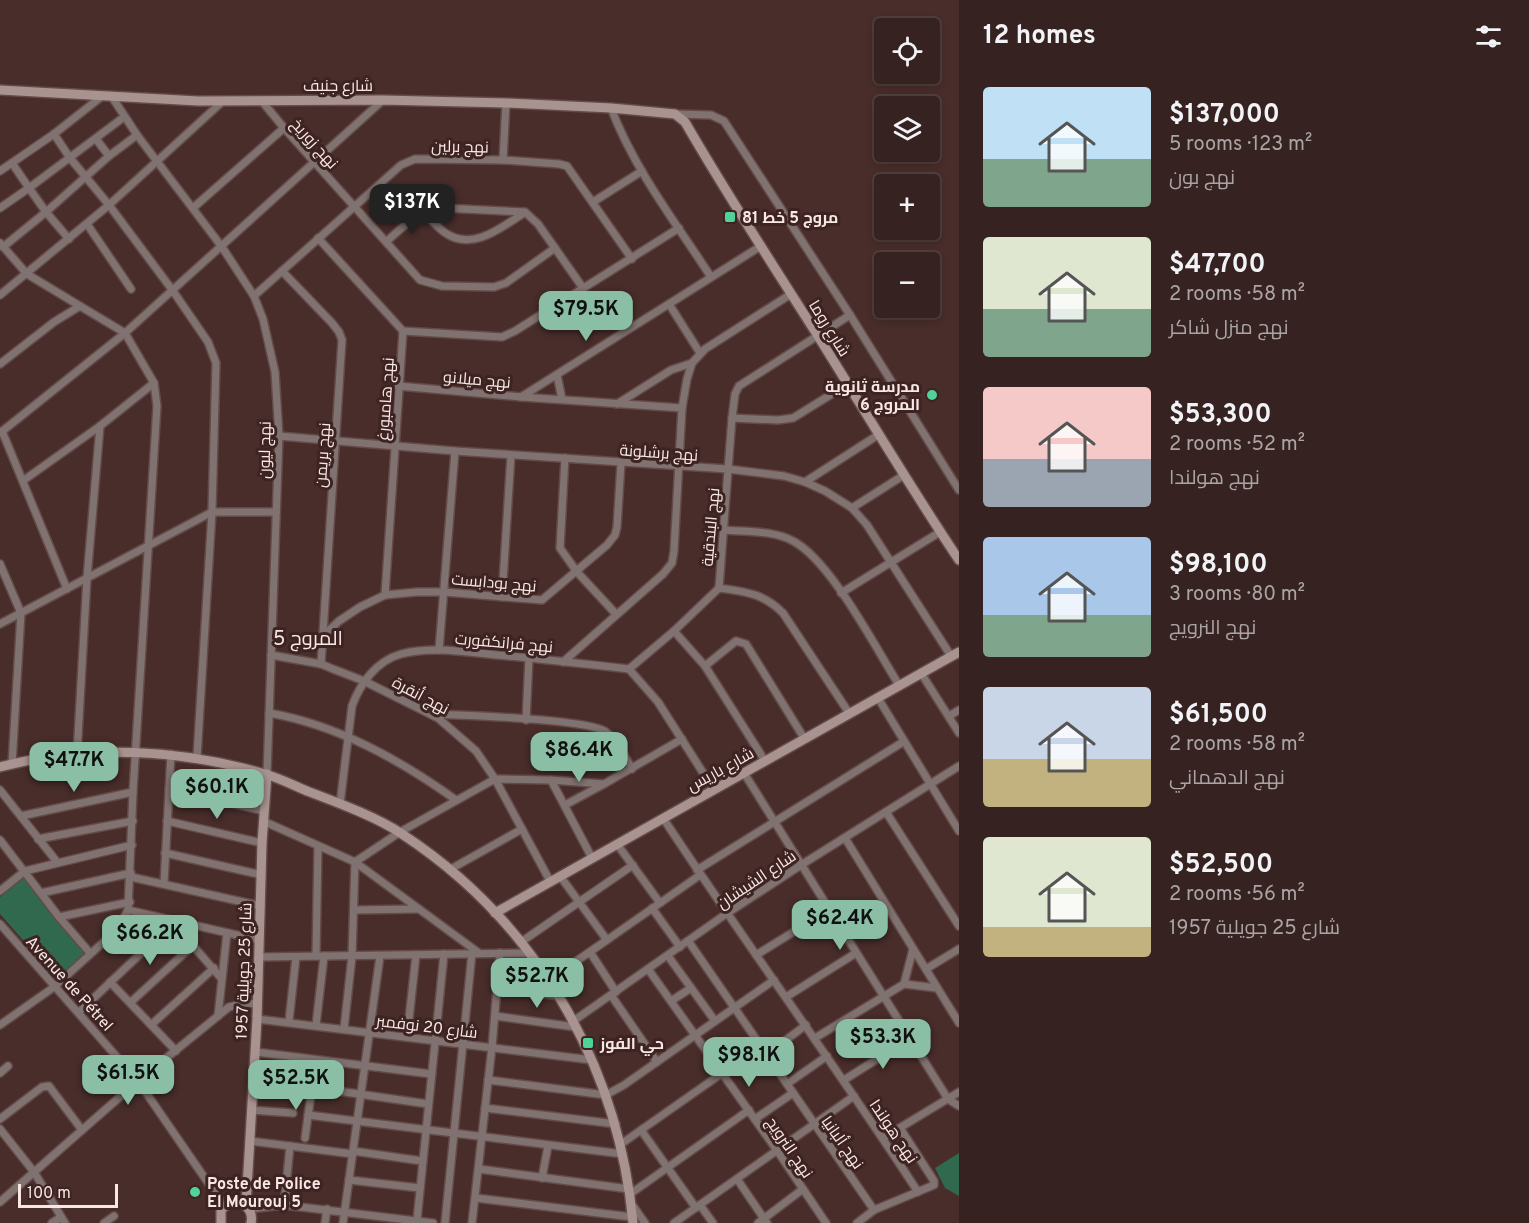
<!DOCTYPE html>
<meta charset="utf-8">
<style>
body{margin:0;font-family:Overpass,Cairo,sans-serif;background:#412f2d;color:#f1f3f6;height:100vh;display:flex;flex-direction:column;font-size:22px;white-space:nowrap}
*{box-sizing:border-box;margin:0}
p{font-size:20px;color:#aaa4a5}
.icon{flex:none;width:33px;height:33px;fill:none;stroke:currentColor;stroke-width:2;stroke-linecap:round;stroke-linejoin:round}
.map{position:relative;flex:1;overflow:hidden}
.sheet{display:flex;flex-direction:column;background:#362220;width:570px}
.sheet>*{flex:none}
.fabs{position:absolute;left:874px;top:18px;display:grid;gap:12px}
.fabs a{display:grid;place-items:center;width:66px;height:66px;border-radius:6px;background:#362220;box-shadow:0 3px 9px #0003,0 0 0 2px #503f3e;font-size:30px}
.scale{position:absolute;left:18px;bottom:15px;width:100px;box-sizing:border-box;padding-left:6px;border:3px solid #f8e7e4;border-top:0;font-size:16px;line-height:21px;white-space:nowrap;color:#f8e7e4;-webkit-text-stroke:4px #3d2321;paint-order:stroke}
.price{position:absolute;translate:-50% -51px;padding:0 14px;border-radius:12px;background:#8abfa5;color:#111;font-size:20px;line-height:39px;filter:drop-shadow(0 2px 3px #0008)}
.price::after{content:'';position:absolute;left:50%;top:36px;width:18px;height:14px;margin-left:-9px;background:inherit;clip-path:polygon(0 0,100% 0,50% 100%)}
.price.on{background:#222;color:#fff}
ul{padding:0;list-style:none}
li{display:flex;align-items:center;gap:18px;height:150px;padding:0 24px}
li span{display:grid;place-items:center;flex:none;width:168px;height:120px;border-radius:6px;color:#555}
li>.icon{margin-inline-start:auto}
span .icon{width:72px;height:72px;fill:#fffc;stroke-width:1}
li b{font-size:26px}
h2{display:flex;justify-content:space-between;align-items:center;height:72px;padding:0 24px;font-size:26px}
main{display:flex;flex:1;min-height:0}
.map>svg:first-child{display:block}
.green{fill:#31694e}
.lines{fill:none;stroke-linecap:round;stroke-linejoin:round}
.street-casing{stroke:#644b48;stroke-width:10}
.secondary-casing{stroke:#644b48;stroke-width:12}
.street{stroke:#807270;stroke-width:7}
.secondary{stroke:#a99390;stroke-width:9}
.poi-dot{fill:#51d398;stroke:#3d2321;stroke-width:2}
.labels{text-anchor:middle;stroke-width:6;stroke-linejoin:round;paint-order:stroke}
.street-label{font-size:16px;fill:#f8e7e4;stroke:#3d2321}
.poi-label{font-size:16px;font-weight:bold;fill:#f8e7e4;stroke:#3d2321;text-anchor:start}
.quarter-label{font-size:20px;fill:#f8e7e4;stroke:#3d2321}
</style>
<main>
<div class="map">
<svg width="959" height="1223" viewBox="0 0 959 1223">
<rect width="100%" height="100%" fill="#482d2a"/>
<g class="green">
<path d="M26,876l61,79 -24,23 -12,-6 -51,-58v-17z"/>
<path d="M959,1153v43l-14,-8 -10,-20z"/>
</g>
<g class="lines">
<g class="street-casing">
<g id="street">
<path d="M112,97l25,38 85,112 32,49 9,23 12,53 4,64 -12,338"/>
<path d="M261,100l23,28 136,152 22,6 52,1 12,-4 49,-35"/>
<path d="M611,108c23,61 65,115 100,169"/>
<path d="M675,114l36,1 13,6 126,194 109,175"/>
<path d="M54,134l16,24 39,47 64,86 35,51 8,21 -4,149 -15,245"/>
<path d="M96,139l13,17 28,-21"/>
<path d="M503,160l3,-57"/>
<path d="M0,171l54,-37 47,-37"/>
<path d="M593,202l49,-31"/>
<path d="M0,208l29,-20 -17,-25"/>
<path d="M193,208l91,-80"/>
<path d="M423,212c8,7 15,17 24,22 27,17 56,-8 77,-21"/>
<path d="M87,224l44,65"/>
<path d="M318,238l85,93 -18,264"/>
<path d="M69,239l-23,-27 63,-56"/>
<path d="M387,241c17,-15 32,-31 55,-33l83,4 13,12 45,64"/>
<path d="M0,243l27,31 53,32"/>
<path d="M3,247l43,-35 -17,-24 95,-71"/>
<path d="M282,271l50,52 7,9 3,8 -21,324"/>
<path d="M0,295l109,-90 114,-104"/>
<path d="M254,296l147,-131 14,-6 88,1 56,4 8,2 65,93"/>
<path d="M669,304l31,49"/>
<path d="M403,331l99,6 13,-6 164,-103"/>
<path d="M0,364l54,-42 26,-16 45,27 29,50 3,23 -24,386 -5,118 -10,19 -64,58 -54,38"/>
<path d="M557,375l5,24"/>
<path d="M398,386l123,11 240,-151"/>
<path d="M521,397l161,11"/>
<path d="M617,404l54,-34 21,-7"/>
<path d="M732,418l46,2 15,-2 55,-34"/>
<path d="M2,431l65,158"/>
<path d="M0,433l125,-100 258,-233"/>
<path d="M279,436l176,15 273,18 56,7 21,6 20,9 27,17 15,17 84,131"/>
<path d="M565,458l-5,90 17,24 39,42"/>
<path d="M24,480l76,-54 54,-43"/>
<path d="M805,482l73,-47"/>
<path d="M852,508l52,-33"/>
<path d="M724,530c22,2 49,0 69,11 38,20 82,106 106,144"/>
<path d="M0,564l21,49 -9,151"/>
<path d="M719,588l13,-170 3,-24 4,-8 111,-71"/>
<path d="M719,588c27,4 44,5 64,25l66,100"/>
<path d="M841,593l99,-61"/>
<path d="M502,597l9,-142"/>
<path d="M0,624l212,-112h64"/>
<path d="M674,631l31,35 60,95"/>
<path d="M323,636l16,-15 21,-14 25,-12 32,-3h27l98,8 65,-55 8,-10 2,-8 4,-64"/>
<path d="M439,650l16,-199"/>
<path d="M271,655l50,9 12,5 31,12 74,37 38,33 19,28 55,102"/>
<path d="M563,662l100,-88 9,-11 2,-12 8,-143 5,-29 5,-16 13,-14 86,-55"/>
<path d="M705,666l31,-25 10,3 58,94"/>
<path d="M629,669l45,-38 45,-43"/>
<path d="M921,673l38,60"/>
<path d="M878,698l81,133"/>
<path d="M269,713c69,12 131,47 187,87"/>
<path d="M433,714c27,1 157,5 173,18 12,9 19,25 26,37"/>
<path d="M949,716l10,-6"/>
<path d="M526,720l3,-62"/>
<path d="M77,754l10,-176 13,-152"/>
<path d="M744,773l204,326 11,7"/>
<path d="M551,780l41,78"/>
<path d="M169,789l95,22"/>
<path d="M0,790l57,72"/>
<path d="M340,804l12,-98c8,-22 24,-45 49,-52 31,-8 64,-2 96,1 44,4 88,9 132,14l29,33 56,88"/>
<path d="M565,805l39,-21"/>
<path d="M886,812l73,114"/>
<path d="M21,816l112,-24"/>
<path d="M663,818c83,126 173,248 255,374"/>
<path d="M167,821l95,22"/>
<path d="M263,821l92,41 124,91"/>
<path d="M845,838l114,185"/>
<path d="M38,839l95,-18"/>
<path d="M0,840l59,77 31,36"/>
<path d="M165,853l97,22"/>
<path d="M449,870l73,-41"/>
<path d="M697,870l206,-128"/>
<path d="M131,877l130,29"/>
<path d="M164,884l7,-130"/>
<path d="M0,891l25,-20 107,-26"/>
<path d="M41,893l90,-20"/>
<path d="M660,903l40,-28"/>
<path d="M652,908l28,39"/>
<path d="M128,910l131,30"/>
<path d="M354,910l64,-1"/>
<path d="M59,917l71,-15"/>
<path d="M0,924l138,157 86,125"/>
<path d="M607,940l53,-37 -43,-59"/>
<path d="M521,942l112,-77"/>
<path d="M689,942l185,268"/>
<path d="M590,952l26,40"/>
<path d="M756,955l73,-45"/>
<path d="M316,956l2,-110"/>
<path d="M668,956l47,65"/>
<path d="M258,957l272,-4"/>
<path d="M648,969l128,180 50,74"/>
<path d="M926,969l33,-20"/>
<path d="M549,980l58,-40 -47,-64"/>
<path d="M110,982l66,69"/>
<path d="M904,984l9,-35"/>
<path d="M497,988l61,8"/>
<path d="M611,995l46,67"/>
<path d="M786,997l70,-44"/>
<path d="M671,1001l20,-13"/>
<path d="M131,1002l59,-54h5l26,30"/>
<path d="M79,1012l96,-91"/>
<path d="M218,1016l9,-83"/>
<path d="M495,1016l80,11"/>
<path d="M257,1019l335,41"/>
<path d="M289,1021l7,-64"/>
<path d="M572,1022l154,-108 75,-49 158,-99"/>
<path d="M151,1025l63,-57"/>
<path d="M316,1025l8,-69"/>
<path d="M344,1029l8,-73 3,-94 45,-30 95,-53 56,1 53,4 78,-45"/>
<path d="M407,1037l9,-82"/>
<path d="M815,1038l89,-54 33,4"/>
<path d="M256,1052l175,22"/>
<path d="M767,1054l39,-29"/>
<path d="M0,1073l8,-7"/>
<path d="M254,1079l174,25"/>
<path d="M488,1080l118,15 18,-10 150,-105"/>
<path d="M844,1080l65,-41"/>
<path d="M787,1084l40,-28"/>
<path d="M485,1108l131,16"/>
<path d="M252,1110l41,3"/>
<path d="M308,1115l315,39"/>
<path d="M0,1119l42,-32 7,-1 33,44"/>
<path d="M755,1119l38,-26"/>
<path d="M0,1129l34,43 31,51"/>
<path d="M641,1130l55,78"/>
<path d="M305,1138l7,-51"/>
<path d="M883,1138l76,-46"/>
<path d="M250,1141l103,13"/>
<path d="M621,1144l140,-98"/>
<path d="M353,1151l69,10"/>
<path d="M479,1169l150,20"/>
<path d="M542,1178l6,-32"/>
<path d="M737,1179l30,44"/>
<path d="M349,1180l71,8"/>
<path d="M630,1194l119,-84"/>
<path d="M476,1198l156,19"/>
<path d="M0,1202l138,-121 91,-74 17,-4 11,1"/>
<path d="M631,1203l14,20"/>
<path d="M284,1205l6,-59"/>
<path d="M700,1205l13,18"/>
<path d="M250,1209l34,-4 149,18"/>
<path d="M417,1220l27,-266"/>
<path d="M52,1223l9,-6"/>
<path d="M104,1223l10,-7"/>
<path d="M325,1223l2,-14"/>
<path d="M343,1223l37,-267"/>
<path d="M445,1223l27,-270"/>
<path d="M472,1223l20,-176 8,-94"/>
<path d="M674,1223l180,-127"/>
<path d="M758,1223l45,-34"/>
<path d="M857,1223l17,-13 60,-25v-4l-34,-53"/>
</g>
</g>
<g class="secondary-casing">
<g id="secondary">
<path d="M0,90l198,11 185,-1 123,3 105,5 64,6 10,8c42,73 88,143 133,214 47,75 92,151 141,224"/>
<path d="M0,767c87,-23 179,-18 265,7 14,4 28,11 42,17 29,11 70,26 95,43 134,88 216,230 231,389"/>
<path d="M495,913l464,-261"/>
<path d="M246,1205l11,-186 5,-176 5,-69"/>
<path d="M221,1223v-13c12,-15 34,-6 30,13"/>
</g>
</g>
<use href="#street" class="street"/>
<use href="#secondary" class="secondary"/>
</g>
<g class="poi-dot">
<rect x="724" y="211" width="12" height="12" rx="3"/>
<circle cx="932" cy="395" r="6"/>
<rect x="582" y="1037" width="12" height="12" rx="3"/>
<circle cx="195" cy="1192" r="6"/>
</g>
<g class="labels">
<g class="street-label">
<text x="338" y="91">شارع جنيف</text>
<text transform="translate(315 143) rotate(48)" y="6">نهج زوريخ</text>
<text transform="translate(460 146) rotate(1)" y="6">نهج برلين</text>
<text transform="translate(830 328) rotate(58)" y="6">شارع روما</text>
<text transform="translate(477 379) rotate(5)" y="6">نهج ميلانو</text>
<text transform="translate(385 399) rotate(-86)" y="6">نهج هامبورغ</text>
<text transform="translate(264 450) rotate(-89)" y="6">نهج ليون</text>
<text transform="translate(659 452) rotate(4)" y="6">نهج برشلونة</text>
<text transform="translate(322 455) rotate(-86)" y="6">نهج بريمن</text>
<text transform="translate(710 527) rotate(-85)" y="6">نهج البندقية</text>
<text transform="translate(494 582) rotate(5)" y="6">نهج بودابست</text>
<text transform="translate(504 642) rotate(5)" y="6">نهج فرانكفورت</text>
<text transform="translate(421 695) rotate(28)" y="6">نهج أنقرة</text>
<text transform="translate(720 769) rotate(-29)" y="6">شارع باريس</text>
<text transform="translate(756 879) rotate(-34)" y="6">شارع الشيشان</text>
<text transform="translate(243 971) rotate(-88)" y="6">شارع 25 جويلية 1957</text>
<text transform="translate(70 983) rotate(48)" y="6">Avenue de Pétrel</text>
<text transform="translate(427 1026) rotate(7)" y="6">شارع 20 نوفمبر</text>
<text transform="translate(894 1131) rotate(56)" y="6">نهج هولندا</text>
<text transform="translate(843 1142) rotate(55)" y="6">نهج ألبانيا</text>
<text transform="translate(790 1147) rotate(56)" y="6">نهج النرويج</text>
</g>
<g class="poi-label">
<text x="742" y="223">مروج 5 خط 81</text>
<text x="920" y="392" text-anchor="end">مدرسة ثانوية<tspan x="920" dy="18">المروج 6</tspan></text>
<text x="600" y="1049">حي الفوز</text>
<text x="207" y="1189">Poste de Police<tspan x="207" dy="18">El Mourouj 5</tspan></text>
</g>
<g class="quarter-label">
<text x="308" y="645">المروج 5</text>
</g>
</g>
</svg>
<div class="fabs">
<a><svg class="icon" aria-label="locate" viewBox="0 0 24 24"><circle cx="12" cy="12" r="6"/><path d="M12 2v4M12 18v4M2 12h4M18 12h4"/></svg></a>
<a><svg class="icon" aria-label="layers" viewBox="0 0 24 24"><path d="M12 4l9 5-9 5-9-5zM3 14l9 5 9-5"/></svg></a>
<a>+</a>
<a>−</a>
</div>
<div class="scale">100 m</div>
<b class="price on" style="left:412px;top:235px">$137K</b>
<b class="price" style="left:586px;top:342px">$79.5K</b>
<b class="price" style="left:579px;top:783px">$86.4K</b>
<b class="price" style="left:74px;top:793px">$47.7K</b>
<b class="price" style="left:217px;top:820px">$60.1K</b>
<b class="price" style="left:840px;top:951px">$62.4K</b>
<b class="price" style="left:150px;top:966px">$66.2K</b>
<b class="price" style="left:537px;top:1009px">$52.7K</b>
<b class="price" style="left:883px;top:1070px">$53.3K</b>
<b class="price" style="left:749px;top:1088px">$98.1K</b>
<b class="price" style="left:128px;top:1106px">$61.5K</b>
<b class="price" style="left:296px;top:1111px">$52.5K</b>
</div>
<section class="sheet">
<h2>12 homes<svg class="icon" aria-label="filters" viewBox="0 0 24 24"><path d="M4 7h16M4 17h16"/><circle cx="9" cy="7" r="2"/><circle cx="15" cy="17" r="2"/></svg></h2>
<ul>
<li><span style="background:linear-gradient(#bfe0f5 60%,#7fa58c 0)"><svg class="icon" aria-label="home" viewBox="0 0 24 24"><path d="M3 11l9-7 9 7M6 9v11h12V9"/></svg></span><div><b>$137,000</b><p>5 rooms · 123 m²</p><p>نهج بون</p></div></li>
<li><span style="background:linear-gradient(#dfe7d0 60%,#7fa58c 0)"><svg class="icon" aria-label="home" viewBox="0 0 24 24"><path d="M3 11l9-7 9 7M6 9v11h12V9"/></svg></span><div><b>$47,700</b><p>2 rooms · 58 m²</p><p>نهج منزل شاكر</p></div></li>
<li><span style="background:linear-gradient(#f6c9c9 60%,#9aa5b1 0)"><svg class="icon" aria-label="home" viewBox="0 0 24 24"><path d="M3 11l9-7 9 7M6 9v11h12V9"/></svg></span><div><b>$53,300</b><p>2 rooms · 52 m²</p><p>نهج هولندا</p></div></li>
<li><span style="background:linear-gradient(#a9c7e8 65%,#7fa58c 0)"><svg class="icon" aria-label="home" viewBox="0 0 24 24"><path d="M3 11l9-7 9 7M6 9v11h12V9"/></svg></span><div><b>$98,100</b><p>3 rooms · 80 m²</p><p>نهج النرويج</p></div></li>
<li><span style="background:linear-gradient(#c9d6e8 60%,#c2b280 0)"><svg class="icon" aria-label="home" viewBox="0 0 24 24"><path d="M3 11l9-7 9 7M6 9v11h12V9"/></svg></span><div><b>$61,500</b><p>2 rooms · 58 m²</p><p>نهج الدهماني</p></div></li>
<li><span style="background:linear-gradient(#dfe7d0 75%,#c2b280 0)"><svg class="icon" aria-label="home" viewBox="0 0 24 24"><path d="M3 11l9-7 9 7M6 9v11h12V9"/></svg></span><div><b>$52,500</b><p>2 rooms · 56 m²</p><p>شارع 25 جويلية 1957</p></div></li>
</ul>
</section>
</main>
